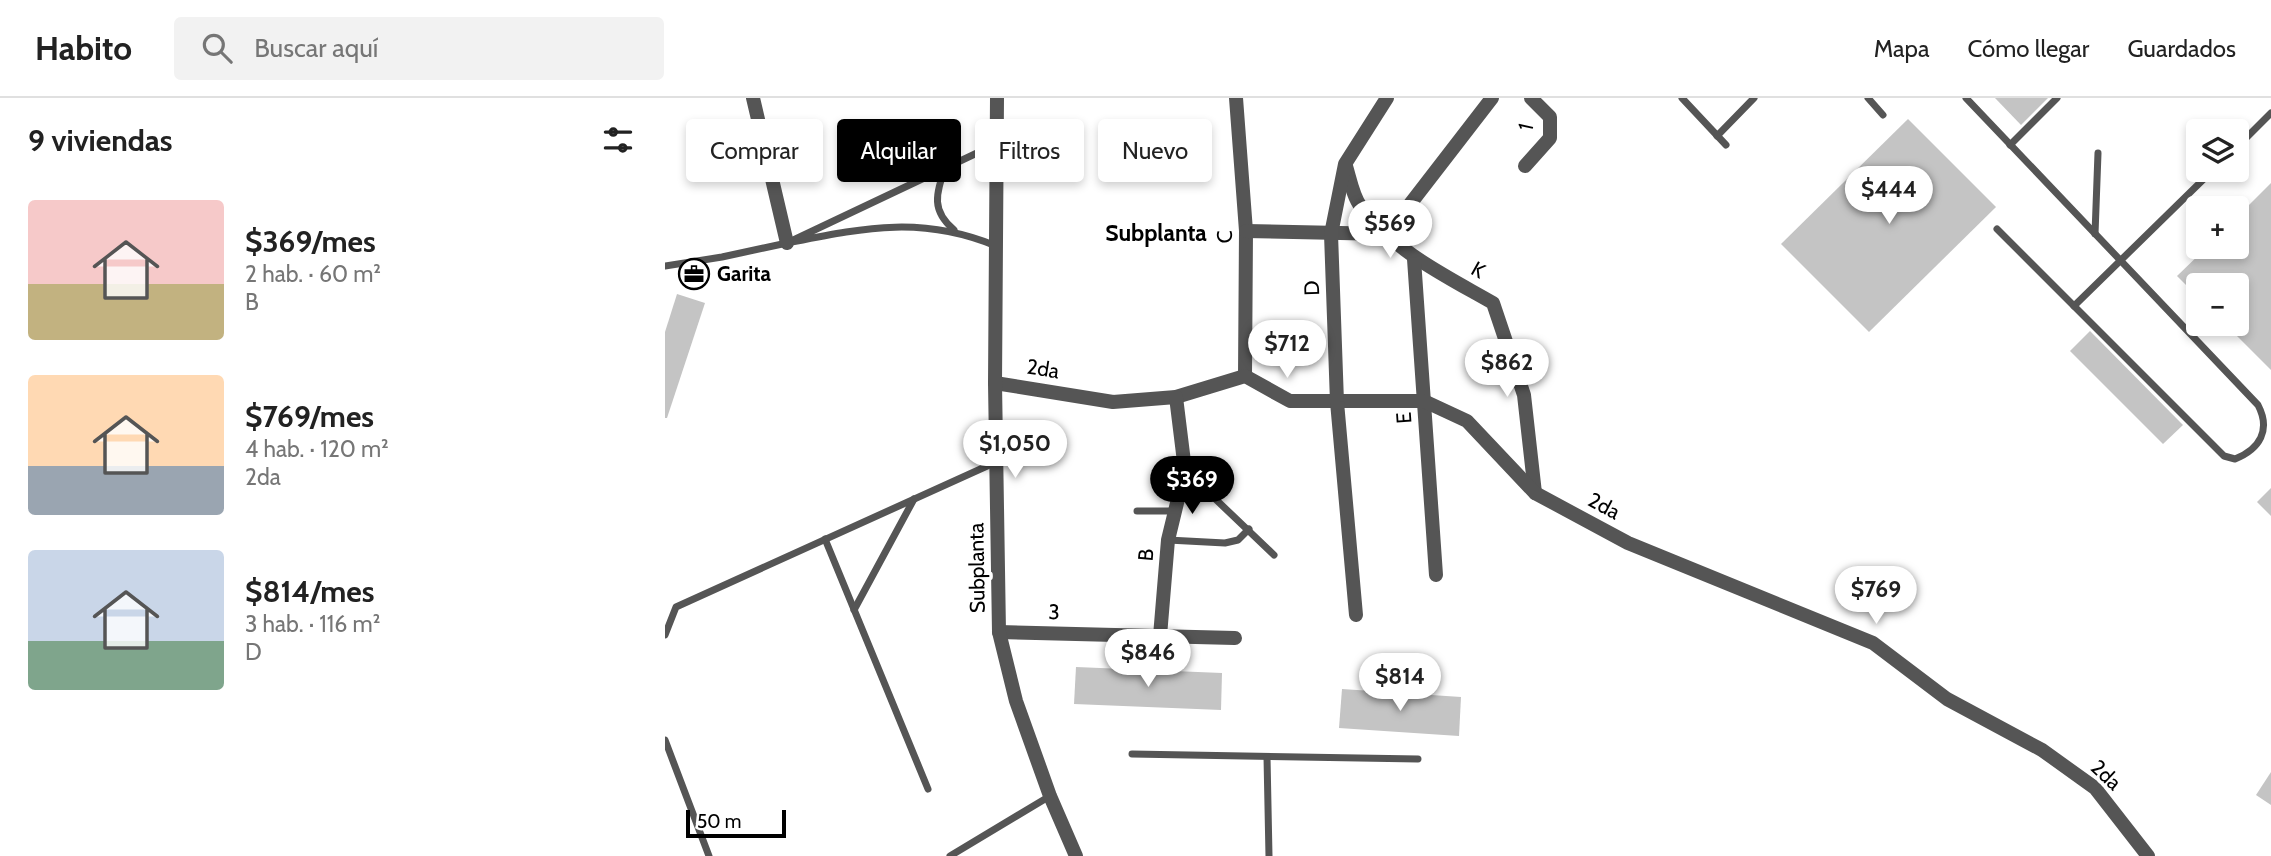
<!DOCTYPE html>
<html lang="es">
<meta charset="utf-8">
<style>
body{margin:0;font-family:Cabin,sans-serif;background:#f2f2f2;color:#222;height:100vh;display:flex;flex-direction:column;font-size:26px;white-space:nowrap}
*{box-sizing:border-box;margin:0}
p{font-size:23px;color:#767676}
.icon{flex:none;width:38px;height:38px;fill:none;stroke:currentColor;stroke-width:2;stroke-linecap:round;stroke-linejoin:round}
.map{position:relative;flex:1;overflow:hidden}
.drawer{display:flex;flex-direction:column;background:#fff;width:665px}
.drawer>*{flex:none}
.guide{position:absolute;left:21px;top:21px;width:665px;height:63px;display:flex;gap:14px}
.controls{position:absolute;left:1521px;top:21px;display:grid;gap:14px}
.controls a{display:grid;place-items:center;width:63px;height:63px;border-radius:7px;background:#fff;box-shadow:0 4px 10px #0003;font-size:35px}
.scale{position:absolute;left:21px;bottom:18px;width:100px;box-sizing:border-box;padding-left:7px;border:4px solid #000;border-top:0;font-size:19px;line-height:24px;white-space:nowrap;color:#000;-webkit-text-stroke:5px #fff;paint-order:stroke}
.price{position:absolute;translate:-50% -60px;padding:0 16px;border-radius:24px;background:#fff;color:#222;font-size:23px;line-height:46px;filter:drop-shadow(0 2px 4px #0008)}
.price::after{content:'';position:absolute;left:50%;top:42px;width:21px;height:16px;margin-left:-10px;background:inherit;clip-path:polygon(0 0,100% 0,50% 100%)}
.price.selected{background:#000;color:#fff}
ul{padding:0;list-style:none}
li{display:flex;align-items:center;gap:21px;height:175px;padding:0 28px}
li span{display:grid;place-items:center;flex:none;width:196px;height:140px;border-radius:7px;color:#555}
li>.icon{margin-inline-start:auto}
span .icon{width:84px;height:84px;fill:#fffc;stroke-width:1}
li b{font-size:30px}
h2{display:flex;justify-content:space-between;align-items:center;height:84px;padding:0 28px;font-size:30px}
.chip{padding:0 24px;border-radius:7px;background:#fff;box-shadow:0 4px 10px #0003;font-size:24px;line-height:63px}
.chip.selected{background:#000;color:#fff}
header{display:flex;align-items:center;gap:42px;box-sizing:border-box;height:98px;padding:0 35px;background:#fff;border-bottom:2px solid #e0e0e0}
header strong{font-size:33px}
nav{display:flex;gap:38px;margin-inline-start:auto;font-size:24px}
.search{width:490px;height:63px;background:#f2f2f2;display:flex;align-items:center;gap:18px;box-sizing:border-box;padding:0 24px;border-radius:7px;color:#767676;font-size:26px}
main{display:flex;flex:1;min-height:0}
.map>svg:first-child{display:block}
.building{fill:#c4c4c4}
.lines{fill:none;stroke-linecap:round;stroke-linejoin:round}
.service{stroke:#555;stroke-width:7}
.minor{stroke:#555;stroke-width:14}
.tertiary{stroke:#555;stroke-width:14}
.labels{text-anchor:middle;stroke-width:7;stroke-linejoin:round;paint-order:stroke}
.street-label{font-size:21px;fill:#000;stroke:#fff}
.poi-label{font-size:21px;font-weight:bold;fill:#000;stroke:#fff;text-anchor:start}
.neighbourhood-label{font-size:23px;font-weight:bold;fill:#000;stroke:#fff}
</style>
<header>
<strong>Habito</strong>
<div class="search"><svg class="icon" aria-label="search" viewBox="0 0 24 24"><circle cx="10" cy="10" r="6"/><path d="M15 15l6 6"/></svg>Buscar aquí</div>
<nav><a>Mapa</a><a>Cómo llegar</a><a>Guardados</a></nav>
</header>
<main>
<section class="drawer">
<h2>9 viviendas<svg class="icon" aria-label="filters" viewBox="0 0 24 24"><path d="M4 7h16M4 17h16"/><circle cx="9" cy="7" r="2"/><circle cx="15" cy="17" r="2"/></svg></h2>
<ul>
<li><span style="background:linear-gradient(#f6c9c9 60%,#c2b280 0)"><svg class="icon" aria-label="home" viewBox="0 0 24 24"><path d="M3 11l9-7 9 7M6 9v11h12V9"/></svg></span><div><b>$369/mes</b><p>2 hab. · 60 m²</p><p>B</p></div></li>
<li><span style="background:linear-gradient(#ffd9b3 65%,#9aa5b1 0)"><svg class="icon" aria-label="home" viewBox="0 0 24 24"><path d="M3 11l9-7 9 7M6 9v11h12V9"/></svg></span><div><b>$769/mes</b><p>4 hab. · 120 m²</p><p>2da</p></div></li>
<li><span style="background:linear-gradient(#c9d6e8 65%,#7fa58c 0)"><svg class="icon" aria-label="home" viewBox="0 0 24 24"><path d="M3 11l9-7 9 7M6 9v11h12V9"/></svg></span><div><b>$814/mes</b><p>3 hab. · 116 m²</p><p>D</p></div></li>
</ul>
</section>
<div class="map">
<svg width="1606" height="758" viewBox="0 0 1606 758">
<rect width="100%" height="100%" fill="#fff"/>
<g class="building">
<path d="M1330,0h53l-27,27z"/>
<path d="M1243,21l88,88 -127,125 -88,-88z"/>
<path d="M1606,85v187l-46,-46h12v-39h-39v12l-21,-21 30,-29h30v-30z"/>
<path d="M37,168l3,13 -19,3 -3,-13z"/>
<path d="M12,196l28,9 -38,115h-2v-86z"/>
<path d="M1425,233l93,94 -20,19 -93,-93z"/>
<path d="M1606,390v28l-14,-14z"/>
<path d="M411,569l146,6 -1,37 -147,-6z"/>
<path d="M677,591l119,8 -2,39 -120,-8z"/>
<path d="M1606,674v33l-15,-10z"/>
</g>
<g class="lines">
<g class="service">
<path d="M1017,0l44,47"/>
<path d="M1203,0l15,17"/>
<path d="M1301,0l292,307c13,25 2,44 -23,54l-11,-3 -227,-227"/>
<path d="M1052,38l37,-38"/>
<path d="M331,46l-209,99c76,-15 134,-28 209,3"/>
<path d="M1345,47l47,-47"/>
<path d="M1572,49l34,-34"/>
<path d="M280,70c-9,27 -14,42 9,62"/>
<path d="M1430,136l3,-81"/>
<path d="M0,168l57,-9 65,-14"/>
<path d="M1409,208l139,-136"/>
<path d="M521,373l88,84"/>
<path d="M472,413h38"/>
<path d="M160,441l103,250"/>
<path d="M503,442l57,3 13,-3 11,-11"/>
<path d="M189,512l60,-111"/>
<path d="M0,537l11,-28 320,-145"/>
<path d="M0,642l44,116"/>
<path d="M467,656l286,5"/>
<path d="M602,659l2,99"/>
<path d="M285,758l100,-60"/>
</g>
<g class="minor">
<path d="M88,0l34,145"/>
<path d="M571,0l10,133 -1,145"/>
<path d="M681,68c4,13 7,31 15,41 34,45 85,69 132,96l31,92 11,98"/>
<path d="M860,68l25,-28v-21l-19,-19"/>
<path d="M581,133l141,3 105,-136"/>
<path d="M749,161l22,316"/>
<path d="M330,285l118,19 63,-5 69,-21 45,25h134l43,20 68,72 93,50 245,100 74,56 95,51 53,38 53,68"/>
<path d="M691,517l-19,-213 -6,-168 14,-70 42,-66"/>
<path d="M334,534l236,6"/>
<path d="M495,538l8,-96 17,-70 -9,-73"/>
</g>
<path class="tertiary" d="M332,0l-2,285 4,249 17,69 34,95 26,60"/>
</g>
<defs>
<g id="office-ring" transform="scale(1.575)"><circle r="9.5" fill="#fff" stroke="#000" stroke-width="1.5"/><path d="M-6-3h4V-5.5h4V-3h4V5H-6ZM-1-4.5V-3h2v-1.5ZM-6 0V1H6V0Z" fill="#000"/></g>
</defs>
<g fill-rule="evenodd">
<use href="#office-ring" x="29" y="176"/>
</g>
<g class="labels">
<g class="street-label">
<text transform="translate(861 29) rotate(-77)" y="7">1</text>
<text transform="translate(560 139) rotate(-91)" y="7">C</text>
<text transform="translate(813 172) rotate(29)" y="7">K</text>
<text transform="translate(647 190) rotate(-92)" y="7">D</text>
<text transform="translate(378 271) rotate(9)" y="7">2da</text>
<text transform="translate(739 320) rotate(-94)" y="7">E</text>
<text transform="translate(939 408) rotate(28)" y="7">2da</text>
<text transform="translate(481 457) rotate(-85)" y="7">B</text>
<text transform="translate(312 470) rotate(-91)" y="7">Subplanta</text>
<text transform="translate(389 514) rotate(1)" y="7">3</text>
<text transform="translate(1441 677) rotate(43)" y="7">2da</text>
</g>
<g class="poi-label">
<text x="52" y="183">Garita</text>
</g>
<g class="neighbourhood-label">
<text x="491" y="143">Subplanta</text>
</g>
</g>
</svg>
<div class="controls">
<a><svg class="icon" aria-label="layers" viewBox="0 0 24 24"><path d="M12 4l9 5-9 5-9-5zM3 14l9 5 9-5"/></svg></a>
<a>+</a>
<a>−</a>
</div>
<div class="scale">50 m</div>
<b class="price" style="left:1224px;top:128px">$444</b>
<b class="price" style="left:725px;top:162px">$569</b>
<b class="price" style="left:622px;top:282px">$712</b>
<b class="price" style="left:842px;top:301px">$862</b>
<b class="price" style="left:350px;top:382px">$1,050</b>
<b class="price selected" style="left:527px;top:418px">$369</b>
<b class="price" style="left:1211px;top:528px">$769</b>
<b class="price" style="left:483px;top:591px">$846</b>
<b class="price" style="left:735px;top:615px">$814</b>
<div class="guide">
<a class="chip">Comprar</a>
<a class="chip selected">Alquilar</a>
<a class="chip">Filtros</a>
<a class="chip">Nuevo</a>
</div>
</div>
</main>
